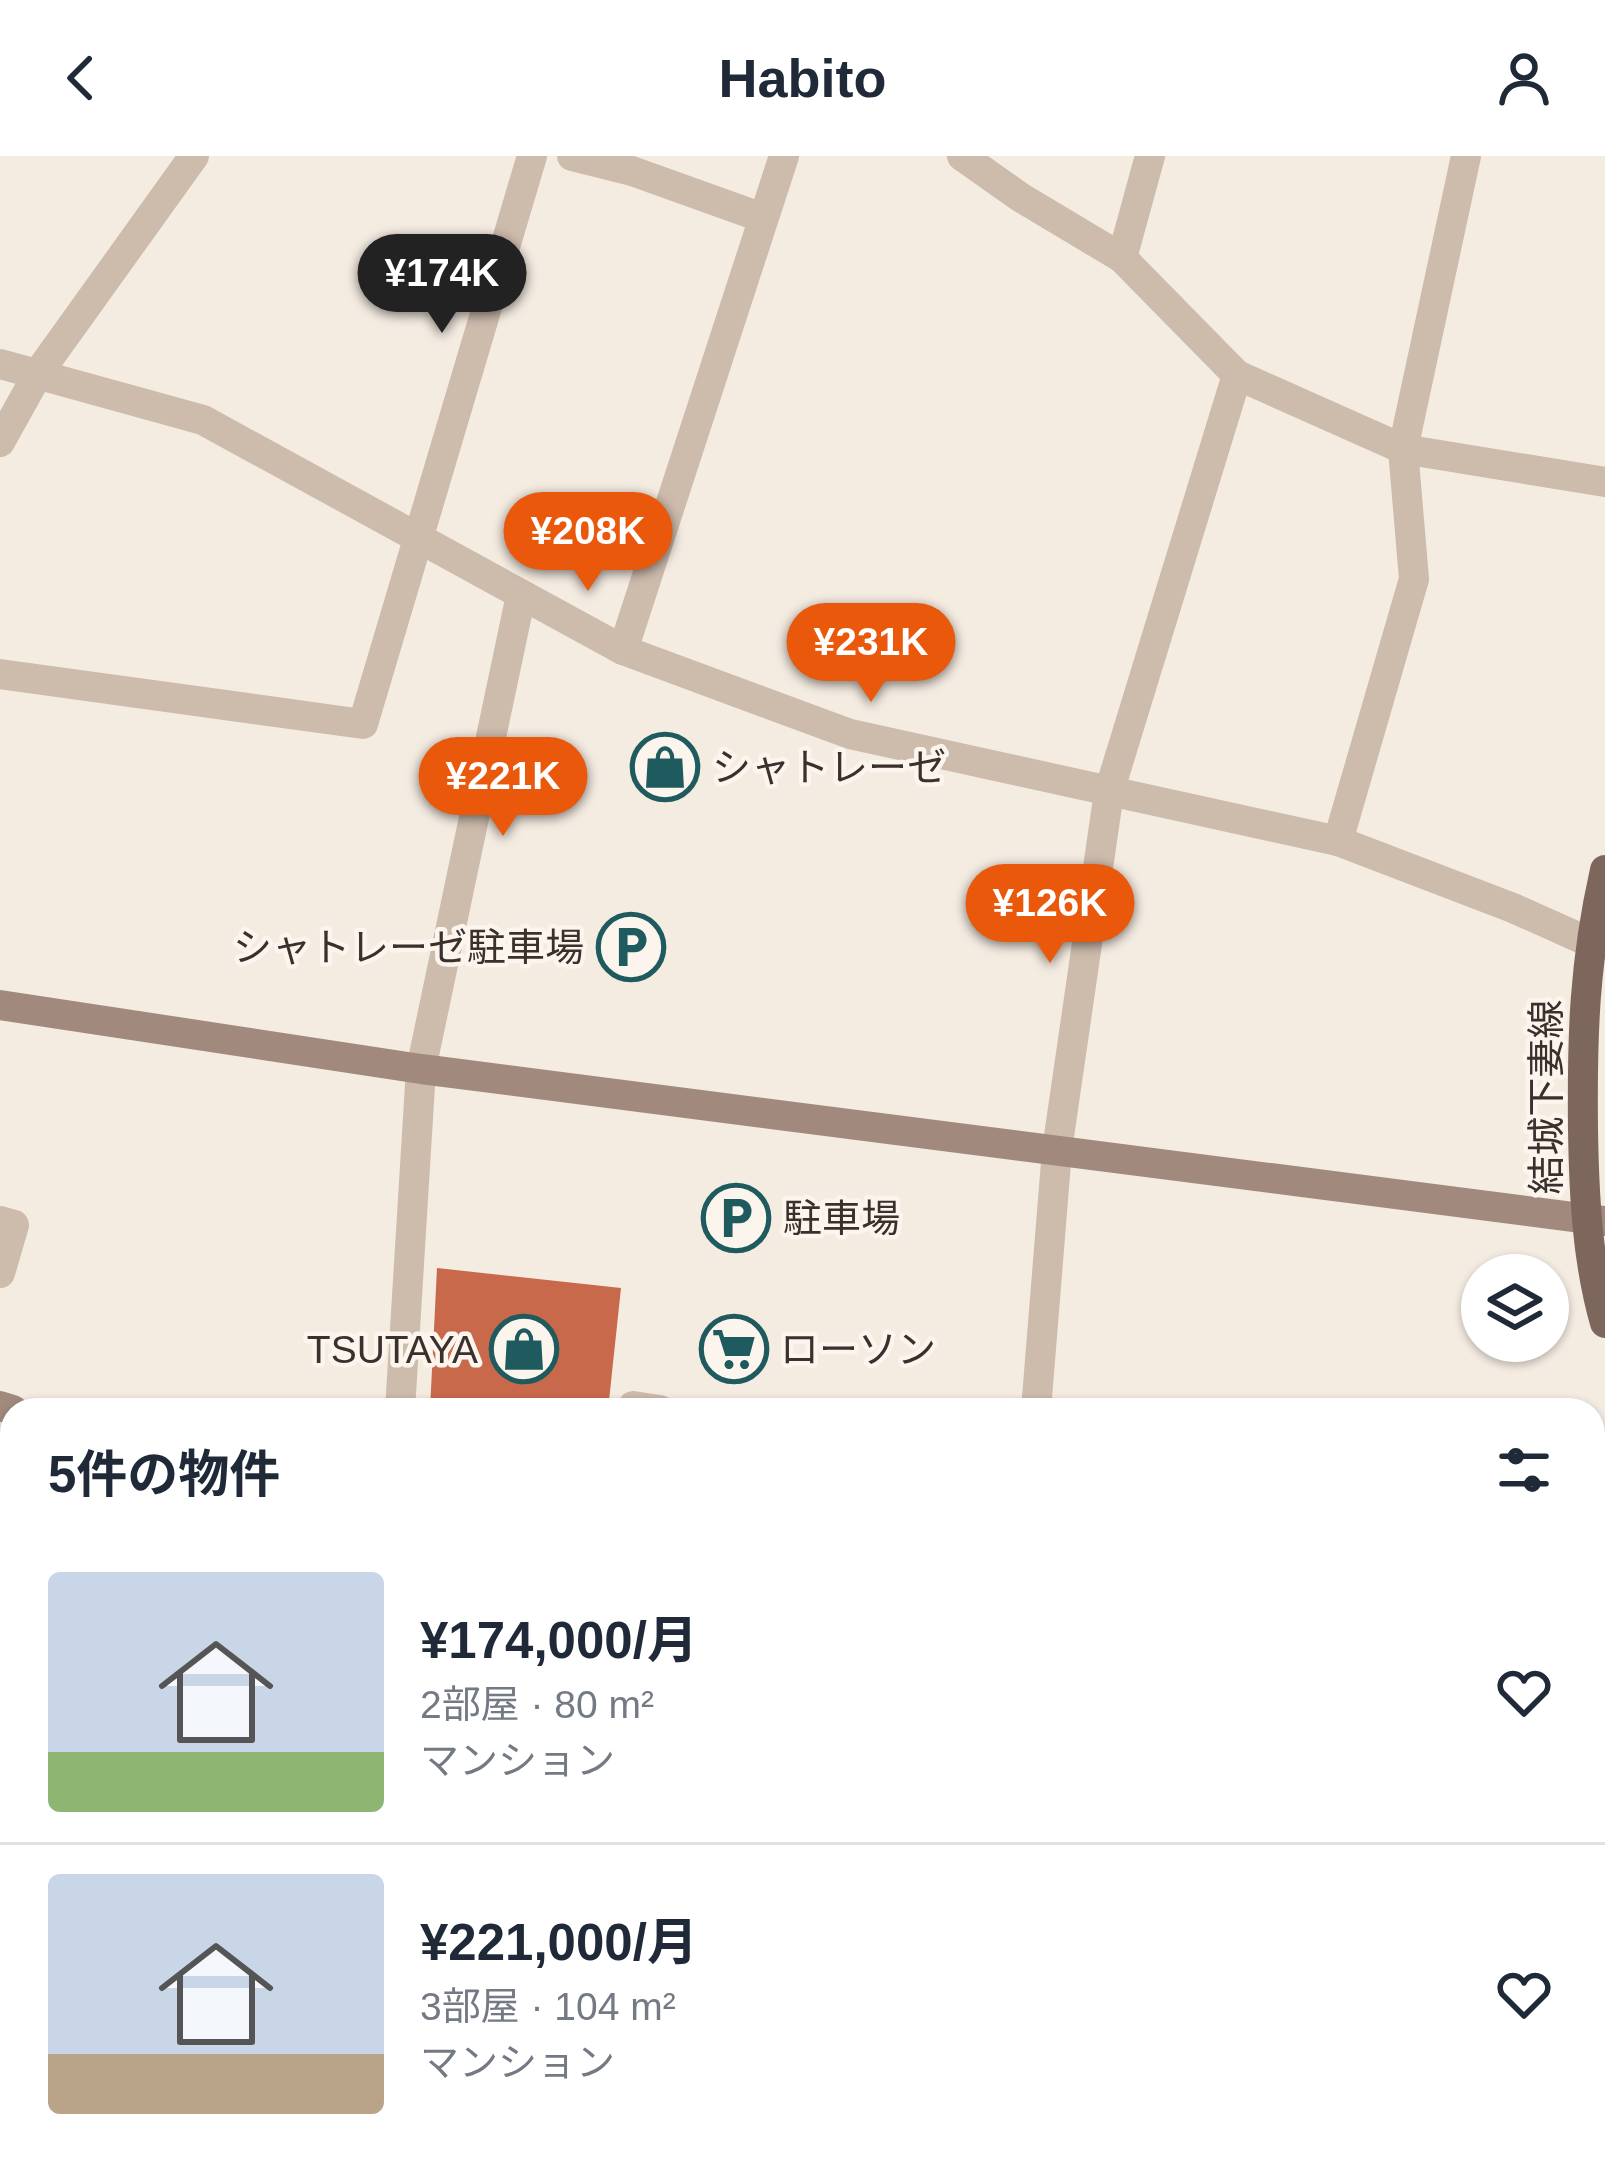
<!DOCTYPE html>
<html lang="ja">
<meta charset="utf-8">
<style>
body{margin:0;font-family:Helvetica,"Noto Sans JP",sans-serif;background:#f2f2f3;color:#1f2937;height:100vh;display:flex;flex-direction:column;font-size:45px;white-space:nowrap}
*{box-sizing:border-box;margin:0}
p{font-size:39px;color:#747a83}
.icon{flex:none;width:66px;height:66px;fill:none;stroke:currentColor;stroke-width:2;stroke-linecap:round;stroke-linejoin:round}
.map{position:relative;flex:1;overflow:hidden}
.drawer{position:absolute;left:0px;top:1242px;width:1605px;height:771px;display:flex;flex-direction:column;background:#fff;border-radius:36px 36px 0 0;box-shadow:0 3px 9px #0004}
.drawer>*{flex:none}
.buttons{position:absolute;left:1461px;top:1098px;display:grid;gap:24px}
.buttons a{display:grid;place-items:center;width:108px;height:108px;border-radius:50%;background:#fff;box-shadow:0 3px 9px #0004;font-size:60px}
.price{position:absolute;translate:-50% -102px;padding:0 27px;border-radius:42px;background:#ea580c;color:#fff;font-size:39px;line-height:78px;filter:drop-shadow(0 3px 6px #0008)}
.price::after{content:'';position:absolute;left:50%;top:72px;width:36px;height:27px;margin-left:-18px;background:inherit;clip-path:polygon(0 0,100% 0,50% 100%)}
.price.selected{background:#222;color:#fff}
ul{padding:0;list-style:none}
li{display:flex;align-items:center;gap:36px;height:300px;padding:0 48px}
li+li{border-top:3px solid #e0e1e3}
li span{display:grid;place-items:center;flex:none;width:336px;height:240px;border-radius:12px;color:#555}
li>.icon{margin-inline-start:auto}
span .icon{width:144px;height:144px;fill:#fffc;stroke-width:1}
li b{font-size:51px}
h2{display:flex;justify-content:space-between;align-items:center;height:144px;padding:0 48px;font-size:51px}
header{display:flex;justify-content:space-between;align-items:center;height:156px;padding:0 48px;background:#fff;font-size:54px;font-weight:700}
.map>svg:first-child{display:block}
.building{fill:#c8694b}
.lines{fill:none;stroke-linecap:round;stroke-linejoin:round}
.street{stroke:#cdbbac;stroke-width:30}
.secondary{stroke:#a18a7d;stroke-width:30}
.primary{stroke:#7d675c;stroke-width:30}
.labels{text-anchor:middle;stroke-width:9;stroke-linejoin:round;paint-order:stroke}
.poi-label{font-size:39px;fill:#3b302b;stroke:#fbf5ee;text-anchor:start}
.street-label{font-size:39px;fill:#3b302b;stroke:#fbf5ee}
</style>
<header><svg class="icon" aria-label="back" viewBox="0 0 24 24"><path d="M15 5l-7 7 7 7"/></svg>Habito<svg class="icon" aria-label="person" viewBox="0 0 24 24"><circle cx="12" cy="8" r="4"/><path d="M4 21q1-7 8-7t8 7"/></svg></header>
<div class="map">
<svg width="1605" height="2011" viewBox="0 0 1605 2011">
<rect width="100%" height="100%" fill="#f4ebe1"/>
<path class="building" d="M437,1112l184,20 -13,122h-178z"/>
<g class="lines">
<g class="street">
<path d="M572,0l60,15 131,47"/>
<path d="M962,0l58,41 102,61 115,117 166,74 202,33"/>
<path d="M1122,102l28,-102"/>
<path d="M0,208l203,56 420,230 227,84 488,107 175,67 76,34 16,3"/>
<path d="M0,286l39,-70 155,-216"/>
<path d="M623,494l161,-494"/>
<path d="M0,518l363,50 169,-568"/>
<path d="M1338,685l76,-262 -11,-130 63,-293"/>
<path d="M0,1065l14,4 -14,48"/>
<path d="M400,1254l21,-341 100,-474"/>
<path d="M632,1254l1,-4 27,4"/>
<path d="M1036,1254l21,-260 52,-358 128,-417"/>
<path d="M1593,1623l12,1"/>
<path d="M0,1709l12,1"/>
<path d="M827,2001v10"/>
<path d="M1486,2001l68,10"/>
<path d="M1573,2001l3,10"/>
<path d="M0,2011l12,-269"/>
<path d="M194,2011l1,-10"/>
<path d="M328,2011l2,-10"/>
<path d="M448,2011l1,-10"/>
<path d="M613,2011l1,-10"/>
<path d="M1041,2011v-10"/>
</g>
<g class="secondary">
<path d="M0,849l421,64 1184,152"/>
<path d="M0,1250l13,4"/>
</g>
<path class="primary" d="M1605,714c-21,93 -23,165 -22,259 1,65 4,131 22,194"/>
</g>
<defs>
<g id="shop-ring" transform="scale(3.45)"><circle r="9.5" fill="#fbf5ee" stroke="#1f5a5e" stroke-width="1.5"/><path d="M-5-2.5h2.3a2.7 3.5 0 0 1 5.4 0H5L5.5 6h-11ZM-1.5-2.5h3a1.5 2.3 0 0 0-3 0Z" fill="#1f5a5e"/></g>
<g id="parking-ring" transform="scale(3.45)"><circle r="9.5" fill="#fbf5ee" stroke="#1f5a5e" stroke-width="1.5"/><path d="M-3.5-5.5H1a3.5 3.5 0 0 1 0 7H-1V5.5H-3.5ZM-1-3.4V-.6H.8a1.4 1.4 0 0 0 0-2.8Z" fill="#1f5a5e"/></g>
<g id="supermarket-ring" transform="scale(3.45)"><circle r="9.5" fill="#fbf5ee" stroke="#1f5a5e" stroke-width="1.5"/><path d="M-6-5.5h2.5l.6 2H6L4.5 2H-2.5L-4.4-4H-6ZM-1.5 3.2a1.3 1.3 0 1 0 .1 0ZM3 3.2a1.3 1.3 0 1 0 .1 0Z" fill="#1f5a5e"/></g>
</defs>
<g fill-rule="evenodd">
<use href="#shop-ring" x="665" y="611"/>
<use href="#parking-ring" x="631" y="791"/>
<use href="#parking-ring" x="736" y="1062"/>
<use href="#shop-ring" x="524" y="1193"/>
<use href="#supermarket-ring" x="734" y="1193"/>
</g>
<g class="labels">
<g class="poi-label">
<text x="712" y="625">シャトレーゼ</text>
<text x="584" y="805" text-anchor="end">シャトレーゼ駐車場</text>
<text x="783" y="1076">駐車場</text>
<text x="478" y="1207" text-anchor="end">TSUTAYA</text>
<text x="780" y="1207">ローソン</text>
</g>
<g class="street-label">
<text transform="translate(1546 941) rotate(-90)" y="14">結城下妻線</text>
</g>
</g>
</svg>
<div class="buttons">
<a><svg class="icon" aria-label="layers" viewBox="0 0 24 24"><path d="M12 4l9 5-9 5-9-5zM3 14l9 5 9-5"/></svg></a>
</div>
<b class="price selected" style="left:442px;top:180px">¥174K</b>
<b class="price" style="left:588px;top:438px">¥208K</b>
<b class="price" style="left:871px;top:549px">¥231K</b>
<b class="price" style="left:503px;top:683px">¥221K</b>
<b class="price" style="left:1050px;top:810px">¥126K</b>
<section class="drawer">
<h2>5件の物件<svg class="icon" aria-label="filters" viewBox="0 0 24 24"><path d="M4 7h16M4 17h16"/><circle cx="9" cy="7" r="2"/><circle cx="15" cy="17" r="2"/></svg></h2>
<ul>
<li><span style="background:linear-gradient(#c9d6e8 75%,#8fb573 0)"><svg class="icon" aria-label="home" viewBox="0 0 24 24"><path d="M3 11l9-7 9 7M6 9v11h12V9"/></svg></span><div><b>¥174,000/月</b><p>2部屋 · 80 m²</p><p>マンション</p></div><svg class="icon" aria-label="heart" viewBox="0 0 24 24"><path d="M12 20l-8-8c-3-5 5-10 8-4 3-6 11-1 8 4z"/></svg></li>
<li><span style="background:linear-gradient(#c9d6e8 75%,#b9a48a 0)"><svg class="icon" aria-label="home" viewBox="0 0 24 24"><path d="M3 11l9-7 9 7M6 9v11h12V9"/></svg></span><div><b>¥221,000/月</b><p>3部屋 · 104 m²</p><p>マンション</p></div><svg class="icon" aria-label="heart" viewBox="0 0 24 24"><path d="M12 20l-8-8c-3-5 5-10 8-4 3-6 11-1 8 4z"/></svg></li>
</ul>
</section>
</div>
